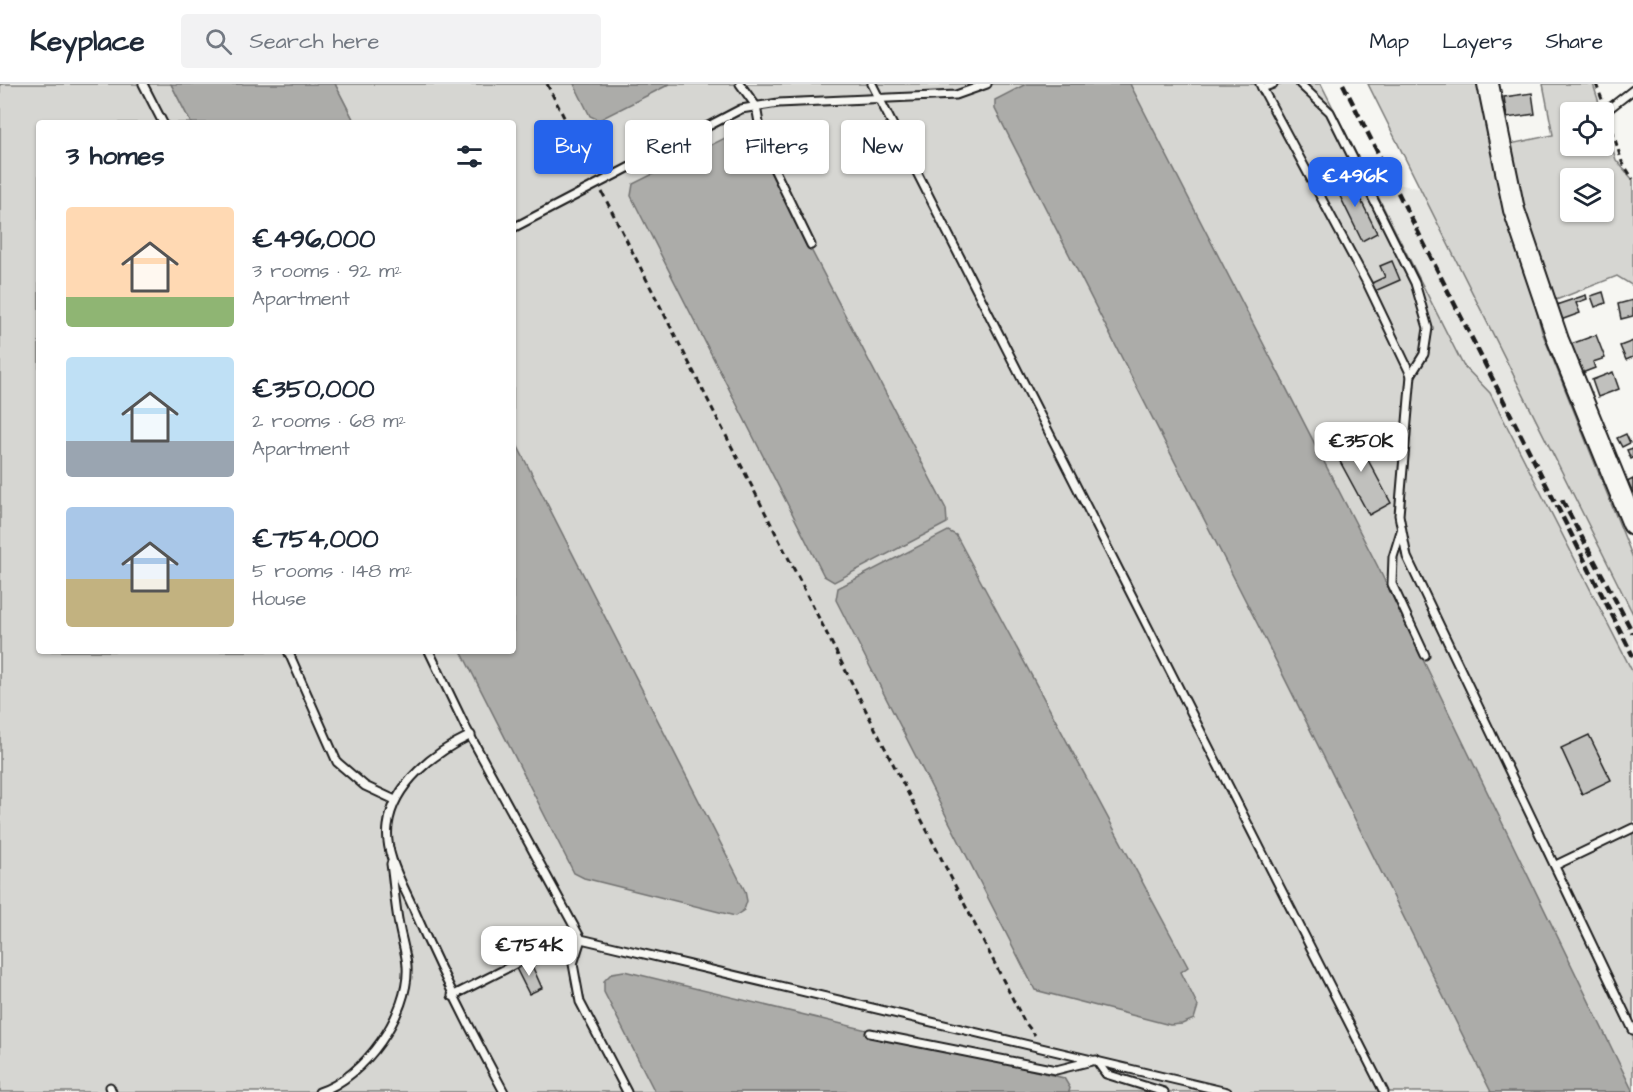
<!DOCTYPE html>
<meta charset="utf-8">
<style>
body{margin:0;font-family:"Architects Daughter",sans-serif;background:#f2f2f3;color:#1f2937;height:100vh;display:flex;flex-direction:column;font-size:22px;white-space:nowrap}
*{box-sizing:border-box;margin:0}
p{font-size:20px;color:#747a83}
.icon{flex:none;width:33px;height:33px;fill:none;stroke:currentColor;stroke-width:2;stroke-linecap:round;stroke-linejoin:round}
.map{position:relative;flex:1;overflow:hidden}
.details{position:absolute;left:36px;top:36px;width:480px;height:534px;display:flex;flex-direction:column;background:#fff;border-radius:6px;box-shadow:0 2px 4px #0004}
.details>*{flex:none}
.hud{position:absolute;left:534px;top:36px;width:570px;height:54px;display:flex;gap:12px}
.controls{position:absolute;left:1560px;top:18px;display:grid;gap:12px}
.controls a{display:grid;place-items:center;width:54px;height:54px;border-radius:6px;background:#fff;box-shadow:0 2px 4px #0004;font-size:30px}
.price{position:absolute;translate:-50% -51px;padding:0 14px;border-radius:12px;background:#fff;color:#222;font-size:20px;line-height:39px;filter:drop-shadow(0 2px 3px #0008)}
.price::after{content:'';position:absolute;left:50%;top:36px;width:18px;height:14px;margin-left:-9px;background:inherit;clip-path:polygon(0 0,100% 0,50% 100%)}
.price.current{background:#2563eb;color:#fff}
ul{padding:0;list-style:none}
li{display:flex;align-items:center;gap:18px;height:150px;padding:0 30px}
li span{display:grid;place-items:center;flex:none;width:168px;height:120px;border-radius:6px;color:#555}
li>.icon{margin-inline-start:auto}
span .icon{width:72px;height:72px;fill:#fffc;stroke-width:1}
li b{font-size:26px}
h2{display:flex;justify-content:space-between;align-items:center;height:72px;padding:0 30px;font-size:26px}
.pill{padding:0 21px;border-radius:6px;background:#fff;box-shadow:0 2px 4px #0004;font-size:21px;line-height:54px}
.pill.current{background:#2563eb;color:#fff}
header{display:flex;align-items:center;gap:36px;box-sizing:border-box;height:84px;padding:0 30px;background:#fff;border-bottom:2px solid #e0e1e3}
header strong{font-size:28px}
nav{display:flex;gap:33px;margin-inline-start:auto;font-size:21px}
.search{width:420px;height:54px;background:#f2f2f3;display:flex;align-items:center;gap:15px;box-sizing:border-box;padding:0 21px;border-radius:6px;color:#747a83;font-size:22px}
.map>svg:first-child{display:block}
.built{fill:#e6e6e2}
.green{fill:#d6d6d2;stroke:#797977;stroke-width:1.5;fill-rule:evenodd}
.water{fill:#acaca9;stroke:#727271;stroke-width:1.5}
.building{fill:#c0c0bd;stroke:#1c1c1c;stroke-width:1.5}
.lines{fill:none;stroke-linecap:round;stroke-linejoin:round}
.service-casing{stroke:#1c1c1c;stroke-width:11}
.secondary-casing{stroke:#1c1c1c;stroke-width:24}
.path{stroke:#1c1c1c;stroke-width:3;stroke-dasharray:6 4.5;stroke-linecap:butt}
.service{stroke:#f6f6f2;stroke-width:7}
.secondary{stroke:#f6f6f2;stroke-width:20}
.rail{stroke:#1c1c1c;stroke-width:4.5;stroke-dasharray:9 4.5;stroke-linecap:butt}
</style>
<header>
<strong>Keyplace</strong>
<div class="search"><svg class="icon" aria-label="search" viewBox="0 0 24 24"><circle cx="10" cy="10" r="6"/><path d="M15 15l6 6"/></svg>Search here</div>
<nav><a>Map</a><a>Layers</a><a>Share</a></nav>
</header>
<div class="map">
<svg width="1633" height="1008" viewBox="0 0 1633 1008">
<rect width="100%" height="100%" fill="#f6f6f2"/>
<filter id="ink" filterUnits="userSpaceOnUse"><feTurbulence type="fractalNoise" baseFrequency=".0167" numOctaves="2"/><feDisplacementMap in="SourceGraphic" scale="12" xChannelSelector="R" yChannelSelector="G"/><feConvolveMatrix kernelMatrix="1 2 1 2 8 2 1 2 1" color-interpolation-filters="sRGB"/></filter>
<g filter="url(#ink)">
<path class="built" d="M1368,94l54,11 211,425v59l-143,-280 -27,-27z"/>
<g class="green">
<path d="M0,0h171l20,39h-152v528h474v-528h-158l-20,-39h986l142,281 27,28 143,280v419h-1633z"/>
<path d="M1368,0h119l24,127 31,121 91,226v56z"/>
<path d="M1543,0h50l9,28h-32v34h34v-27l12,41 17,20v106l-16,-10 -61,24 -36,-103 -10,-53 43,-9zM1570,94h34v34h-34z"/>
</g>
<g class="water">
<path d="M171,0h164l20,39h-164z"/>
<path d="M574,0h96l-71,36 -9,-4z"/>
<path d="M1026,0h104l247,481 256,527h-142l-233,-467 -263,-516v-9z"/>
<path d="M741,46l12,8 193,371 1,14 -113,59 -10,-6 -193,-380 2,-12z"/>
<path d="M513,353l232,454 2,10 -3,9 -9,6 -151,-38 -10,-5 -113,-222h52z"/>
<path d="M948,447l8,4 232,432 -7,5 17,34 -4,13 -12,5 -12,1 -135,-35 -199,-390 2,-12z"/>
<path d="M624,887l440,107 6,10 -1,4h-414l-51,-100v-11l8,-8z"/>
</g>
<g class="building">
<path d="M1532,9l3,21 -28,4 -3,-21z"/>
<path d="M1348,90l29,59 -15,8 -29,-59z"/>
<path d="M1392,177l8,19 -25,11 -3,-8 13,-6 -5,-11z"/>
<path d="M1603,208l3,11 -11,4 -4,-11z"/>
<path d="M1586,211l1,4 -11,4 4,10 -22,8 -5,-15z"/>
<path d="M1633,216v16l-12,3 -3,-15z"/>
<path d="M1596,251l9,23 -12,4 2,6 -13,5 -11,-29z"/>
<path d="M1633,257v16l-7,3 -6,-14z"/>
<path d="M1613,288l6,17 -21,8 -6,-17z"/>
<path d="M1353,348l38,71 -22,12 -39,-72z"/>
<path d="M1626,350l4,9 -8,4 -5,-9z"/>
<path d="M1633,364v10l-2,1 -4,-9z"/>
<path d="M1633,395v16l-6,-13z"/>
<path d="M1589,651l22,45 -29,14 -21,-46z"/>
<path d="M529,875l13,29 -13,6 -14,-28z"/>
</g>
<g class="lines">
<g class="service-casing">
<g id="service">
<path d="M143,0l20,39"/>
<path d="M740,0l16,22 7,40 48,99"/>
<path d="M872,0l512,1008"/>
<path d="M1260,0l108,201 43,90 -12,140 8,42 226,473"/>
<path d="M1300,0l30,28 85,171 13,45 -4,26 -13,21"/>
<path d="M1262,4l11,-4"/>
<path d="M1606,27l27,-21"/>
<path d="M513,144l228,-119 37,-6 178,-8 31,-11"/>
<path d="M1401,447l-8,26 -1,27 33,71"/>
<path d="M288,567l49,111 28,24 30,14"/>
<path d="M429,567l37,77 115,211 646,153"/>
<path d="M471,651c-36,17 -78,49 -83,91 -4,29 16,60 27,86 27,62 57,121 89,180"/>
<path d="M1556,781l77,-37"/>
<path d="M581,855l-8,25 7,38 47,90"/>
<path d="M452,912l73,-37 56,-20"/>
<path d="M870,949l186,37 40,-10 10,14 58,18"/>
<path d="M110,1003l2,5"/>
<path d="M319,1008c45,-14 91,-79 88,-126 -1,-14 -6,-28 -8,-41 -4,-20 -5,-41 -8,-61"/>
</g>
</g>
<g class="secondary-casing">
<path id="secondary" d="M1488,0l26,126 44,130 75,184"/>
</g>
<g class="path">
<path d="M547,0l47,92"/>
<path d="M1596,0l7,18"/>
<path d="M1609,36l13,42 11,17"/>
<path d="M602,108l422,829 11,14"/>
</g>
<use href="#service" class="service"/>
<use href="#secondary" class="secondary"/>
<g class="rail">
<path d="M1343,0l290,572"/>
<path d="M1562,416l71,133"/>
</g>
</g>
</g>
</svg>
<div class="controls">
<a><svg class="icon" aria-label="locate" viewBox="0 0 24 24"><circle cx="12" cy="12" r="6"/><path d="M12 2v4M12 18v4M2 12h4M18 12h4"/></svg></a>
<a><svg class="icon" aria-label="layers" viewBox="0 0 24 24"><path d="M12 4l9 5-9 5-9-5zM3 14l9 5 9-5"/></svg></a>
</div>
<b class="price current" style="left:1355px;top:124px">€496K</b>
<b class="price" style="left:1361px;top:389px">€350K</b>
<b class="price" style="left:529px;top:893px">€754K</b>
<div class="hud">
<a class="pill current">Buy</a>
<a class="pill">Rent</a>
<a class="pill">Filters</a>
<a class="pill">New</a>
</div>
<section class="details">
<h2>3 homes<svg class="icon" aria-label="filters" viewBox="0 0 24 24"><path d="M4 7h16M4 17h16"/><circle cx="9" cy="7" r="2"/><circle cx="15" cy="17" r="2"/></svg></h2>
<ul>
<li><span style="background:linear-gradient(#ffd9b3 75%,#8fb573 0)"><svg class="icon" aria-label="home" viewBox="0 0 24 24"><path d="M3 11l9-7 9 7M6 9v11h12V9"/></svg></span><div><b>€496,000</b><p>3 rooms · 92 m²</p><p>Apartment</p></div></li>
<li><span style="background:linear-gradient(#bfe0f5 70%,#9aa5b1 0)"><svg class="icon" aria-label="home" viewBox="0 0 24 24"><path d="M3 11l9-7 9 7M6 9v11h12V9"/></svg></span><div><b>€350,000</b><p>2 rooms · 68 m²</p><p>Apartment</p></div></li>
<li><span style="background:linear-gradient(#a9c7e8 60%,#c2b280 0)"><svg class="icon" aria-label="home" viewBox="0 0 24 24"><path d="M3 11l9-7 9 7M6 9v11h12V9"/></svg></span><div><b>€754,000</b><p>5 rooms · 148 m²</p><p>House</p></div></li>
</ul>
</section>
</div>
